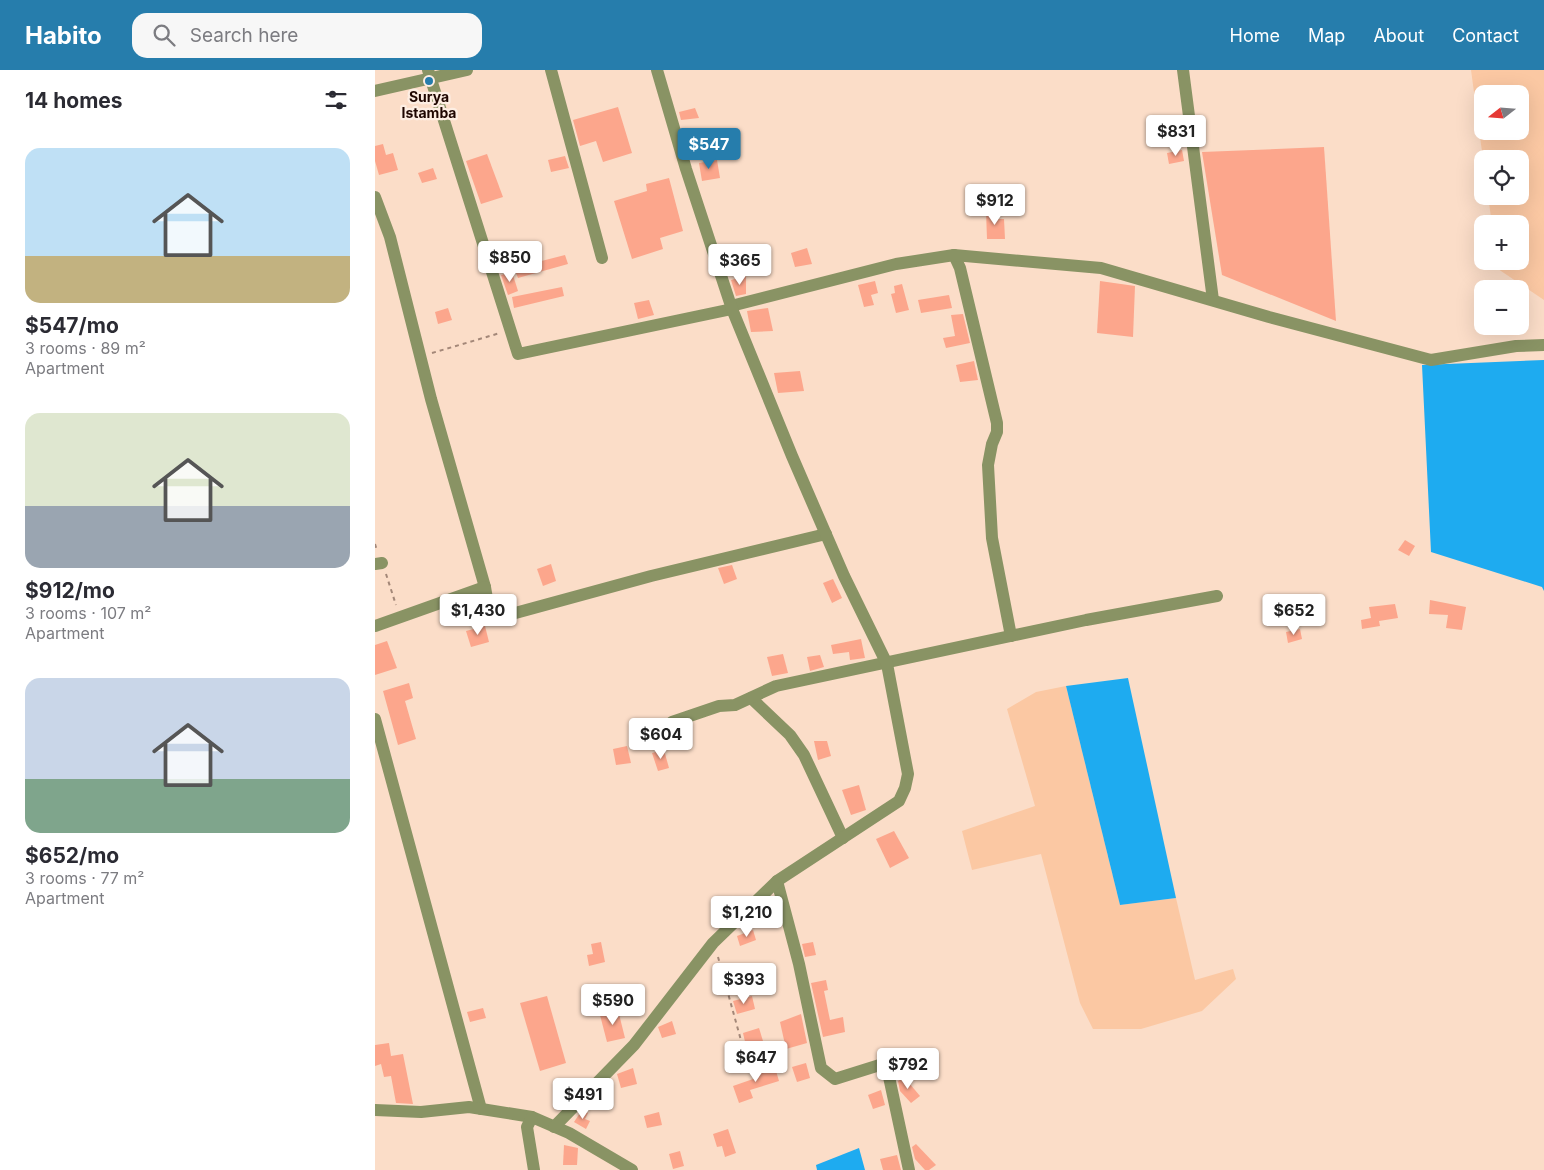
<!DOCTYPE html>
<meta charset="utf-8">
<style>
body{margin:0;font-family:Inter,sans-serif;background:#f7f7f7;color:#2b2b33;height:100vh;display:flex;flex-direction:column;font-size:19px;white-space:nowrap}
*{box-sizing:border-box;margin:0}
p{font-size:16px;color:#7c7c81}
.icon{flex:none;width:28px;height:28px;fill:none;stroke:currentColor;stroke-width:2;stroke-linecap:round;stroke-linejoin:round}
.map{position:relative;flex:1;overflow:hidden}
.side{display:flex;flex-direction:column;background:#fff;width:375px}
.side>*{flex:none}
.needle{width:32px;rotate:253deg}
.controls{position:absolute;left:1099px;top:15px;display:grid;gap:10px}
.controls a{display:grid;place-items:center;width:55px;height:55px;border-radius:10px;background:#fff;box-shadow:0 5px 20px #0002;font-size:25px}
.price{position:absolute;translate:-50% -42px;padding:0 11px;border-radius:5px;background:#fff;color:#222;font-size:16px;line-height:32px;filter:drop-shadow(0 1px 2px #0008)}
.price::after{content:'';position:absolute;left:50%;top:30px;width:15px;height:11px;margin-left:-8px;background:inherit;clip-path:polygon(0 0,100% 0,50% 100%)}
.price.selected{background:#267dac;color:#fff}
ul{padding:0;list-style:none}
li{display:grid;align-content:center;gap:10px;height:265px;padding:0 25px}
li span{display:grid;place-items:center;height:155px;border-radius:15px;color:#555}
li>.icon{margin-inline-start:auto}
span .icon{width:90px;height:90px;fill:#fffc;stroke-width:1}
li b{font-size:21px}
h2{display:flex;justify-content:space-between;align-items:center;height:60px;padding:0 25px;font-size:21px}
header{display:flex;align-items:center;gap:30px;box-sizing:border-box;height:70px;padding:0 25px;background:#267dac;color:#fff}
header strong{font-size:24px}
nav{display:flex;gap:28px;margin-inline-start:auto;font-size:18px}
.search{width:350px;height:45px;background:#f7f7f7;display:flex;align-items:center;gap:12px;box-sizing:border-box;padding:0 18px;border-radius:15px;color:#7c7c81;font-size:19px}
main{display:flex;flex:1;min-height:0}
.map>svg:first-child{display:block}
.green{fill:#fbc8a3;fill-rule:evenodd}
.water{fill:#1eabf0}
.building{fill:#fca68c}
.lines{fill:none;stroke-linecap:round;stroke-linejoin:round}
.path{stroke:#a38778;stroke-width:2;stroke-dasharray:4 4;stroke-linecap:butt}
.minor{stroke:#899364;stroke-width:12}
.poi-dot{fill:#267dac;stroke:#fdeee3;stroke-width:2}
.labels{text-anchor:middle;stroke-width:4.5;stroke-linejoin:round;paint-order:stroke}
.poi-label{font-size:14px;font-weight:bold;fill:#1e0600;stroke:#fdeee3}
</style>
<header>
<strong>Habito</strong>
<div class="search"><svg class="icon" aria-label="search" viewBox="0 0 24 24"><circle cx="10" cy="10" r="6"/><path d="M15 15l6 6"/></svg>Search here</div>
<nav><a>Home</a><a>Map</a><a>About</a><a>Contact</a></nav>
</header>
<main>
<section class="side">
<h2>14 homes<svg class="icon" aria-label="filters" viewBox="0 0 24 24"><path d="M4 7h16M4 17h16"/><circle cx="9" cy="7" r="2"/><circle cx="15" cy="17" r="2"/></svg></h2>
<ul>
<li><span style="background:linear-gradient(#bfe0f5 70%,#c2b280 0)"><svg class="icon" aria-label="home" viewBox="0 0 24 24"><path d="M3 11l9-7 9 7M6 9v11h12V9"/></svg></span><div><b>$547/mo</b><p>3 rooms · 89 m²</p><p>Apartment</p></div></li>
<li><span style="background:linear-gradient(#dfe7d0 60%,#9aa5b1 0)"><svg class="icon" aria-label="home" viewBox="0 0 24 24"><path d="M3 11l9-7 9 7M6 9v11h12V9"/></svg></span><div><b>$912/mo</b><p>3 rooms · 107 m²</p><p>Apartment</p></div></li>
<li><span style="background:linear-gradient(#c9d6e8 65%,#7fa58c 0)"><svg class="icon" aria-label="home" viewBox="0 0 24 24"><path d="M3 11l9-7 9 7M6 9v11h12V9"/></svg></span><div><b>$652/mo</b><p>3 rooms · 77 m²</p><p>Apartment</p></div></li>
</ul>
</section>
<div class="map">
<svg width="1169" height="1100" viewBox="0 0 1169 1100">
<rect width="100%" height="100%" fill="#fbddc8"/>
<g class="green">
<path d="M1096,0h73v230l-46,-31 -1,-8h23v-37h-28l-4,-28h32v-37h-37zM1108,24h37v37h-37z"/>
<path d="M691,616l54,219 56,-7 19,82 38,-11 3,10 -34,32 -61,18h-48l-13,-26 -39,-149 -69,16 -10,-39 73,-25 -28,-97 29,-17z"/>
</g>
<g class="water">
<path d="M1169,290v231l-2,-4 -111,-35 -9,-187z"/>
<path d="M753,608l48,220 -56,7 -54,-219z"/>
<path d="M484,1078l6,22h-48l-1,-5z"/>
</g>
<g class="building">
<path d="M243,37l14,46 -29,9 -7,-21 -16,5 -7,-26z"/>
<path d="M320,38l4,10 -18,2 -2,-8z"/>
<path d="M8,74l3,11 7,-2 5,17 -19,5 -4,-14v-15z"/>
<path d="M949,77l12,174 -114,-46 -20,-123z"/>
<path d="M807,80l2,11 -15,3 -2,-11z"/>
<path d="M112,84l16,43 -22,7 -15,-43z"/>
<path d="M190,86l4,12 -18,4 -3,-12z"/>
<path d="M342,90l3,18 -18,3 -3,-18z"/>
<path d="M58,98l4,11 -15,4 -4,-10z"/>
<path d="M294,108l14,53 -23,7 3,11 -31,10 -18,-58 33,-10 -1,-7z"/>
<path d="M611,141h10l1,8h7l1,20h-18z"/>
<path d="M432,178l5,16 -17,3 -4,-14z"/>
<path d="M190,185l3,9 -50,14 -4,-10z"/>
<path d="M137,202l6,19 -10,4 -7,-20z"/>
<path d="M371,206v18l-10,2 -5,-16z"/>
<path d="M500,211l3,12 -7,2 3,10 -10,2 -6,-22z"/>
<path d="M725,211l35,5 -2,51 -36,-4z"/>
<path d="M527,214l7,26 -13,3 -5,-19 4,-1 -1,-7z"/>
<path d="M187,217l2,9 -50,12 -2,-11z"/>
<path d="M574,225l3,13 -31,5 -3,-13z"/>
<path d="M274,230l5,15 -16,4 -4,-16z"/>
<path d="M73,238l4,12 -14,4 -3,-12z"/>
<path d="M393,238l5,23 -22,1 -4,-21z"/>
<path d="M588,244l7,29 -24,5 -3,-10 12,-2 -4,-21z"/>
<path d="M599,291l4,19 -18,2 -4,-17z"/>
<path d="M425,301l4,20 -26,2 -4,-20z"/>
<path d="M1030,470l10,6 -6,10 -11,-6z"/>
<path d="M176,494l5,17 -13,5 -6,-17z"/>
<path d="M357,495l5,14 -13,5 -6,-16z"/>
<path d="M458,509l9,19 -10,5 -9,-20z"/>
<path d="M1055,530l36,7 -4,23 -16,-2 2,-13 -19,-1z"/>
<path d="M1020,534l3,14 -19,3 1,5 -18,3 -1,-9 10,-2 -2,-11z"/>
<path d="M110,556l4,16 -18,5 -5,-16z"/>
<path d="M925,559l2,10 -14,4 -2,-11z"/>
<path d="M486,569l4,19 -15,2 -1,-8 -16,2 -2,-9z"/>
<path d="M12,571l10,27 -22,7v-30z"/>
<path d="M408,584l5,19 -16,3 -5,-19z"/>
<path d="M445,585l4,12 -14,4 -3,-14z"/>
<path d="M34,613l4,15 -8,3 11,38 -18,6 -15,-54z"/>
<path d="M289,658l13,1 2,10 -11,2z"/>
<path d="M439,671h13l4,15 -13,4z"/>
<path d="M252,676l4,17 -15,2 -3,-16z"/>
<path d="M289,680l5,18 -11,3 -6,-18z"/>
<path d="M484,715l7,25 -15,5 -9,-25z"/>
<path d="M519,761l15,27 -19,10 -14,-29z"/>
<path d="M378,860l3,10 -16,6 -3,-10z"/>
<path d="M226,872l4,20 -16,4 -2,-11 6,-1 -2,-10z"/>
<path d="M438,872l3,13 -11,2 -3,-13z"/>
<path d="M451,910l2,10 -4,1 6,29 13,-3 2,15 -22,5 -12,-54z"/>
<path d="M172,926l19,67 -26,8 -20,-68z"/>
<path d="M377,926l3,13 -18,5 -4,-13z"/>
<path d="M108,938l3,10 -16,4 -3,-10z"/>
<path d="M243,940l7,28 -18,4 -7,-27z"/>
<path d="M426,944l6,29 -21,6 -6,-27z"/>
<path d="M297,951l4,13 -14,4 -4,-11z"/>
<path d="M384,958l4,13 -17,5 -3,-13z"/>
<path d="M14,973l2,13 12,-2 10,50 -17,-1 -5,-27 -7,1 -3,-13 -6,2v-21z"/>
<path d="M431,993l4,15 -13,4 -5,-15z"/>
<path d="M399,994l5,17 -29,9 3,8 -14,5 -6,-17 23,-8 -2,-8z"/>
<path d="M258,998l4,16 -16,4 -4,-14z"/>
<path d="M529,1007l16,19 -9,7 -11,-12 -2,-10z"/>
<path d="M506,1020l4,15 -12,4 -5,-14z"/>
<path d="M207,1040l6,3 -3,6 5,2 -4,8 -12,-7z"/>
<path d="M284,1042l3,13 -15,3 -3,-12z"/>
<path d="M353,1059l8,24 -11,4 -3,-11 -5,1 -4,-13z"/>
<path d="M541,1074l20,21 -7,5h-4l-10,-11 -3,-12z"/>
<path d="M189,1075l14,3 -1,17h-14z"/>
<path d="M305,1081l4,15 -11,3 -4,-15z"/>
<path d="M522,1085l4,15h-18l-3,-11z"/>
</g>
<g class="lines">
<g class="path">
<path d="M57,283l68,-20"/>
<path d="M0,474l2,7"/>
<path d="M11,504l10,31"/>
<path d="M343,887l32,116"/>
</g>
<g class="minor">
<path d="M53,0l90,284 214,-45"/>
<path d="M176,0l51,188"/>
<path d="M808,0l30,230"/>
<path d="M0,21l92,-21"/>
<path d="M0,127l15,40 41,162 54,188 4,23 4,7h8l150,-41 175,-42"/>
<path d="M579,185l6,13 37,155v9l-5,12 -4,21 4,73 19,98"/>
<path d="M356,236l165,-42 58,-9 147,13 168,49 162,43 85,-14 28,-1"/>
<path d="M0,494l7,-1"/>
<path d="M0,556l110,-39"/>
<path d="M376,628l39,37 14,20 39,83"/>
<path d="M0,649l106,390"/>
<path d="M297,652l47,-16 16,-1 41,-19 310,-66 131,-24"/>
<path d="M402,811l22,83 22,104 14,11 51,-16 23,107"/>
<path d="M0,1040l46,2 48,-5 63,10 37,16 63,37"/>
<path d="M157,1047l-5,10 7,43"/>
<path d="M179,1057l80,-82 79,-102 64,-62 122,-80 6,-13 3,-14 -21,-110 -43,-88 -52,-120 -60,-147 -46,-140 -29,-99"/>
</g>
</g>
<circle class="poi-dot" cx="54" cy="11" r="5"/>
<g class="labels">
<g class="poi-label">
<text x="54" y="32">Surya<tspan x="54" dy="16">Istamba</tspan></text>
</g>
</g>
</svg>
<div class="controls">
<a><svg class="needle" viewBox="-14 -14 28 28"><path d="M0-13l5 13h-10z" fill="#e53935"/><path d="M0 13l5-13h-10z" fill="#7c7c81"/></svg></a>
<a><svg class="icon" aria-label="locate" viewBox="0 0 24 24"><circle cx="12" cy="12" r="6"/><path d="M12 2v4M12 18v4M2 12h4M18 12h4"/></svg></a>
<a>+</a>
<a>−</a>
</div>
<b class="price" style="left:801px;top:87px">$831</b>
<b class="price selected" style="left:334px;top:100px">$547</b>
<b class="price" style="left:620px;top:156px">$912</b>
<b class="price" style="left:135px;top:213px">$850</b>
<b class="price" style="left:365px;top:216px">$365</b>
<b class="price" style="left:103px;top:566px">$1,430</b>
<b class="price" style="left:919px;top:566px">$652</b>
<b class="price" style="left:286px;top:690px">$604</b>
<b class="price" style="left:372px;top:868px">$1,210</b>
<b class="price" style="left:369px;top:935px">$393</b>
<b class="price" style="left:238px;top:956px">$590</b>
<b class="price" style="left:381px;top:1013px">$647</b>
<b class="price" style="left:533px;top:1020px">$792</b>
<b class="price" style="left:208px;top:1050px">$491</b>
</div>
</main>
